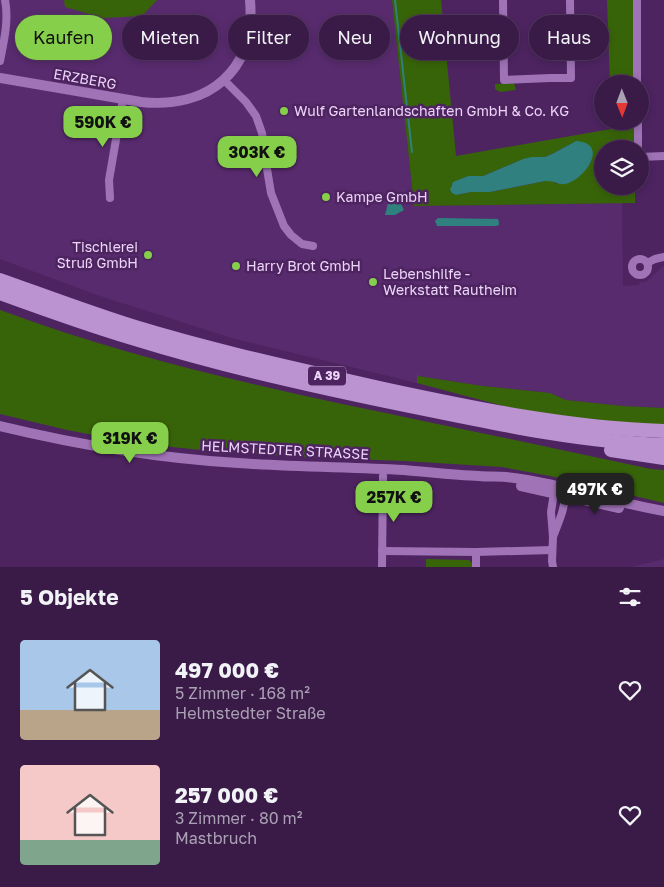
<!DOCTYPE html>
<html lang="de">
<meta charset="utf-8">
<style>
body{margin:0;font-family:"Golos Text",sans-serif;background:#41244f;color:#f1f3f6;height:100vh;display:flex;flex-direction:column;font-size:19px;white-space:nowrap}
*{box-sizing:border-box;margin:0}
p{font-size:16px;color:#aba1b4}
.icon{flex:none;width:28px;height:28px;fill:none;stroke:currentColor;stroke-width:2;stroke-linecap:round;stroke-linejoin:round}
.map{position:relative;height:567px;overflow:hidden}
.sheet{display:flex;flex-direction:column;background:#3a1b48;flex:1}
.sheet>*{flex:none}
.top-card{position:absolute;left:15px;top:15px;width:635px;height:45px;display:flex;gap:10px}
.needle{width:32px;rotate:179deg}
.tools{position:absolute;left:594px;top:75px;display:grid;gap:10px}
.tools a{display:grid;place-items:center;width:55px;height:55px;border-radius:50%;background:#3a1b48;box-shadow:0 2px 8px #0003,0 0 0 1px #543960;font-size:25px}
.price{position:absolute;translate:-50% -42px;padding:0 11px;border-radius:10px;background:#86cf4b;color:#111;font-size:16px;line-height:32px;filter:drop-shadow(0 1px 2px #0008)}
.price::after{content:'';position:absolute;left:50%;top:30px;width:15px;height:11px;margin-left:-8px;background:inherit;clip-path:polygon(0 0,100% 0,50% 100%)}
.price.current{background:#222;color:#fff}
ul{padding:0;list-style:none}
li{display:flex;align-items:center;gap:15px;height:125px;padding:0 20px}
li span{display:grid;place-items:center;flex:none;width:140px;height:100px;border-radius:5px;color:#555}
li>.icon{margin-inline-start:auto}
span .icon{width:60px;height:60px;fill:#fffc;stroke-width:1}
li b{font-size:21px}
h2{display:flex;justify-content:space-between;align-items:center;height:60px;padding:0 20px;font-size:21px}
.chip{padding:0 18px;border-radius:22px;background:#3a1b48;box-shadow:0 2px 8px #0003,0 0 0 1px #543960;font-size:18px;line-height:45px}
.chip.current{background:#86cf4b;color:#111}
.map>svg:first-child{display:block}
.built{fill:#582b6e}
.green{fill:#386409;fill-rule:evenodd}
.water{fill:#2f807e}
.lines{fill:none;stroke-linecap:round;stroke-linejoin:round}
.stream{stroke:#2f807e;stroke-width:2}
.minor{stroke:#9f73b6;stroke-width:8}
.tertiary{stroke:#9f73b6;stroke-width:10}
.motorway{stroke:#bb93d0;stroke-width:14}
.poi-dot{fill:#86cf4b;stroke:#4d2460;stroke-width:2}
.labels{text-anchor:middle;stroke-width:5;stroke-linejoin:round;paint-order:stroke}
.shield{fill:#4d2460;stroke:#bca0cb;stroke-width:1}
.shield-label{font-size:12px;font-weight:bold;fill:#ecd5f9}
.street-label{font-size:14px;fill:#ecd5f9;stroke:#4d2460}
.poi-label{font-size:14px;fill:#ecd5f9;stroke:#4d2460;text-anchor:start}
</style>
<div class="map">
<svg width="664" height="567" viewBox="0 0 664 567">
<rect width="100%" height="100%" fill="#4d2460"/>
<g class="built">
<path d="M0,0h392l22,206 208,-3 1,83 16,-1 1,-3h6l16,-15 2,-1v142l-41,-2 -57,-6 -16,-7 -67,-7 -65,-10 -1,-2v9l-182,-44 -138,-44 -97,-36z"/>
<path d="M664,559v8h-33z"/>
</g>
<g class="green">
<path d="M64,0h93l-15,16 -39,2 -38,-11z"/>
<path d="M392,0h49l15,156 155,-27v-8h23v28h-32v37h33v17l-221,3zM576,141l-19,43 -4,-3h-8l-55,11h-19l-15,3 -5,-9 3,-4 14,-6h15l40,-17 22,-2 9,-4z"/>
<path d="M607,0h26l1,84h-24z"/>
<path d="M514,83l2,7 -16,2 -5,-3v-5z"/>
<path d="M0,310c139,52 284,82 428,112 74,15 148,31 223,47l13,1v33l-114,-27 -48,-9 -98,-6 -103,-4 -89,-6 -71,-7 -74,-14 -67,-16z"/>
<path d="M417,371l1,5 65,10 67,7 16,7 57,6 41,2v17l-17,1 -117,-13 -113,-30z"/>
<path d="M426,559l43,1 4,4v3h-47z"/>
</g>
<g class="water">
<path d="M576,141c34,2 9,39 -11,43 -5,1 -7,-1 -11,-2 -2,-1 -7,-1 -9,-1l-55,11h-19l-15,3 -4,-2 -2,-3 3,-8 15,-6h15l40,-17 9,-2h13l9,-4z"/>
<path d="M397,196l7,14 -9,5h-10l3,-12z"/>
<path d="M438,218l60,1 1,4v2l-3,1h-59l-2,-5z"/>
</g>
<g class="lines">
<path class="stream" d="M395,0l17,152"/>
<g class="minor">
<path d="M503,0l1,80 46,-2h21l-1,-78"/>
<path d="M637,0v84"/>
<path d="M0,61c4,-20 9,-41 5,-61"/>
<path d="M224,80l22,22 10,14 6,17 5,36 4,24 13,33 7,9 11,9 11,2"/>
<path d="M638,149v-28"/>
<path d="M640,157l24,-1"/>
<path d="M110,198l-1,-18 14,-81"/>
<circle cx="640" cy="267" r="8"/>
<path d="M647,263l8,-4 9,-2"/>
<path d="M553,537c5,-14 14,-31 11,-46"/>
<path d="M382,551l94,1 76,-2"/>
<path d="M382,567l1,-91"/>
<path d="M476,567v-15"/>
<path d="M553,567l-1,-6 1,-24 -2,-25 3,-19 3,-2"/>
</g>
<g class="tertiary">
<path d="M0,78l141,24c68,7 115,-31 109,-102"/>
<path d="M0,426c79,19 157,32 238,37 55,4 111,4 166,7 25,2 50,5 75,6 9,1 18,0 27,1 54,6 105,25 158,34"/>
<path d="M521,486l98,22"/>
</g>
<g class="motorway">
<path d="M0,280c45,16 90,33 135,47 82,25 166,43 249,62 93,20 185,39 280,42"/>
<path d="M0,293c44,16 88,32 132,45 97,30 198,52 297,72 78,16 156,32 235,35"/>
<path d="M611,450l53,8"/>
</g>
</g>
<g class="poi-dot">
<circle cx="284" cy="111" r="5"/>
<circle cx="326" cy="197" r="5"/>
<circle cx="148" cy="255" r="5"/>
<circle cx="236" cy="266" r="5"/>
<circle cx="373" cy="282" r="5"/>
</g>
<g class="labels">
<rect class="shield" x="308" y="366.5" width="38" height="19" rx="4"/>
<g class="shield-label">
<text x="327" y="380">A 39</text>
</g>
<g class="street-label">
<text transform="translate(85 79) rotate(10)" y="5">ERZBERG</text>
<text transform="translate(285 450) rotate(3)" y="5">HELMSTEDTER STRASSE</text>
</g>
<g class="poi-label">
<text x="294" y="116">Wulf Gartenlandschaften GmbH &amp; Co. KG</text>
<text x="336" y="202">Kampe GmbH</text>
<text x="138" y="252" text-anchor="end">Tischlerei<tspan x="138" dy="16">Struß GmbH</tspan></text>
<text x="246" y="271">Harry Brot GmbH</text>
<text x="383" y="279">Lebenshilfe -<tspan x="383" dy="16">Werkstatt Rautheim</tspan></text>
</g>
</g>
</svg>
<div class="tools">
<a><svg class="needle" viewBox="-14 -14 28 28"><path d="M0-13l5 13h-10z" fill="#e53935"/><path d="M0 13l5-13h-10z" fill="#aba1b4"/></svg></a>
<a><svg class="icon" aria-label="layers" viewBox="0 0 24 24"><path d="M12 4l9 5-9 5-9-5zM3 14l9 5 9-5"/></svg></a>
</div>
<b class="price" style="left:103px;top:148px">590K €</b>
<b class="price" style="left:257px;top:178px">303K €</b>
<b class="price" style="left:130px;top:464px">319K €</b>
<b class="price current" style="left:595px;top:515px">497K €</b>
<b class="price" style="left:394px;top:523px">257K €</b>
<div class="top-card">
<a class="chip current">Kaufen</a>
<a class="chip">Mieten</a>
<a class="chip">Filter</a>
<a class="chip">Neu</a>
<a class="chip">Wohnung</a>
<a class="chip">Haus</a>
</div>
</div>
<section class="sheet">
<h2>5 Objekte<svg class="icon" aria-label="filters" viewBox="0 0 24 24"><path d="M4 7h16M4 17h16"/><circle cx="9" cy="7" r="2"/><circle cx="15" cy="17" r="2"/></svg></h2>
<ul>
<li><span style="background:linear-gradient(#a9c7e8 70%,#b9a48a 0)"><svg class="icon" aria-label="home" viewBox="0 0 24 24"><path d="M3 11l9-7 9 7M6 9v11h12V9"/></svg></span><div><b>497 000 €</b><p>5 Zimmer · 168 m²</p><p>Helmstedter Straße</p></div><svg class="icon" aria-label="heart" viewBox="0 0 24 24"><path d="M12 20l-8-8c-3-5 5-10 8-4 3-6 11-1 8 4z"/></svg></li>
<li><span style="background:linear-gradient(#f6c9c9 75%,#7fa58c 0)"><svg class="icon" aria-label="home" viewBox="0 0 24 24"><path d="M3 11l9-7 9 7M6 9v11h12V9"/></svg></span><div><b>257 000 €</b><p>3 Zimmer · 80 m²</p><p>Mastbruch</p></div><svg class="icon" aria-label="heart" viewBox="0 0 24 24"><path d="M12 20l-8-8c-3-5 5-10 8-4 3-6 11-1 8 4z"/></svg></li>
</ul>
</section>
